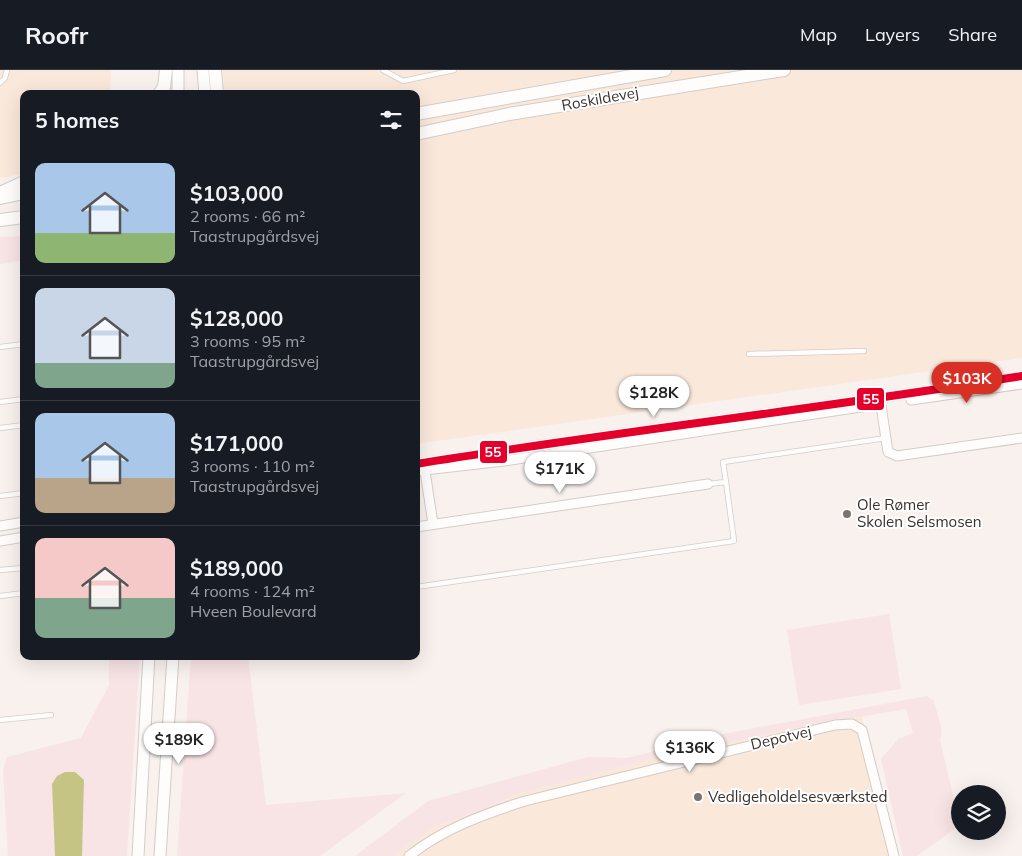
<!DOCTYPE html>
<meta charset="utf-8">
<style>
body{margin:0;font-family:Mulish,sans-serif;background:#242831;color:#f1f3f6;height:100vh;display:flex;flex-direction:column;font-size:19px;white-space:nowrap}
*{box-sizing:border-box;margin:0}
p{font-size:16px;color:#9ea1a6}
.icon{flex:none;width:28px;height:28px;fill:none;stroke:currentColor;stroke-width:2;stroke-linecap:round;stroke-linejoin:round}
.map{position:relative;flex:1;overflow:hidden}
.sheet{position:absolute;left:20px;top:20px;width:400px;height:570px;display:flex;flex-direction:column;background:#171b24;border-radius:10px;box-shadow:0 5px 20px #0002}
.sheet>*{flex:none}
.controls{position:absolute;left:951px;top:715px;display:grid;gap:10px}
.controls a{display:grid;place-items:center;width:55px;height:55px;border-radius:50%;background:#171b24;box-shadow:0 5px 20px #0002;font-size:25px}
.price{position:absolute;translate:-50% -42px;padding:0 11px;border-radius:18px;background:#fff;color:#222;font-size:16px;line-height:32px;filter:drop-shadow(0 1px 2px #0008)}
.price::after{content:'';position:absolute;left:50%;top:30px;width:15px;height:11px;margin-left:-8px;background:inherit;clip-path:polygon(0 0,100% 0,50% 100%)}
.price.on{background:#d93025;color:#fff}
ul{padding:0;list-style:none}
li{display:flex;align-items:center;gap:15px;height:125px;padding:0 15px}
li+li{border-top:1px solid #363941}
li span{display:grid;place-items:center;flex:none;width:140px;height:100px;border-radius:10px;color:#555}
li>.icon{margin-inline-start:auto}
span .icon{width:60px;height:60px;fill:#fffc;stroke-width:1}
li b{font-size:21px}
h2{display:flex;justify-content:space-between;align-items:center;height:60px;padding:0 15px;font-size:21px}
header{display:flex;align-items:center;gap:30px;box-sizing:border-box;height:70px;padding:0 25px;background:#171b24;border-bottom:1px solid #363941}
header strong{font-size:24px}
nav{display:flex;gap:28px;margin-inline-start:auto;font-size:18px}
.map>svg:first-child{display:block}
.built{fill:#fae8db}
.green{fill:#f8e4e5}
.water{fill:#c5c485}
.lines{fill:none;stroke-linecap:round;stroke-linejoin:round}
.service-casing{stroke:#d4ccc8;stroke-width:6}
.minor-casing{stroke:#d4ccc8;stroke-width:11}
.tertiary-casing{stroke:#d4ccc8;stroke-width:13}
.secondary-casing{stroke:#d4ccc8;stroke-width:14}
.service{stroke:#fefdfc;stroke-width:4.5}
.minor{stroke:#fefdfc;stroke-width:9}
.tertiary{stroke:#fefdfc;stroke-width:11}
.secondary{stroke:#fefdfc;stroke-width:12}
.bus-1-casing{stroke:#fff;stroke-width:11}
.bus-1{stroke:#e4002b;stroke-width:8}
.poi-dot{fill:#7c7470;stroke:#fff;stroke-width:2}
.labels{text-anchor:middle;stroke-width:4;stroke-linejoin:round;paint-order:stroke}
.street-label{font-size:15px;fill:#39312c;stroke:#fff}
.poi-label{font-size:15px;fill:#39312c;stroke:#fff;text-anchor:start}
.line-badge{stroke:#fff;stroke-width:2}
.badge-label{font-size:14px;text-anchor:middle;font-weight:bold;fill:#fff}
</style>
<header>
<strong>Roofr</strong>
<nav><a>Map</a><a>Layers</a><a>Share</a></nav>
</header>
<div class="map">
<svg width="1022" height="786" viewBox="0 0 1022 786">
<rect width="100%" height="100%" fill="#f8f1ed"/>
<g class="built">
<path d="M0,0h111l-1,24h-86v79l-21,5 -3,-1z"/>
<path d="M223,0h799v288l-606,86v-350h-192z"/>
<path d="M862,647l35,139h-504l39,-28 90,-35 123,-32 145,-32z"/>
</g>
<g class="green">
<path d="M24,166v24l-24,4v-27z"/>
<path d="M889,544l12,75 -102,16 -12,-75z"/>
<path d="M109,586h31l-13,200h-119l-5,-85 4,-14 74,-19 28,-53z"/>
<path d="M191,586h57l18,149 140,-12 -86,63h-143z"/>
<path d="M927,626l7,5 8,30 -2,9 20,85 -43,31h-14l-22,-97 17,-20 15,-6 -7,-24 -116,20 -145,32 -123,32 -90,35 -39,28h-38l73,-55 160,-44 39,1 96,-24z"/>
</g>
<path class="water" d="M65,702h10l9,8 -2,76h-27l-3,-72 5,-8z"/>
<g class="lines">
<g class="service-casing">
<g id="service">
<path d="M383,0l20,11 51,-11"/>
<path d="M0,13l5,-5 2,-8"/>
<path d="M0,277l24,-3"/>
<path d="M749,284l115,-3"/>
<path d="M0,332l24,-3"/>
<path d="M0,358l24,-3"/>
<path d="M708,414l18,-2 -3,-20 163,-24"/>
<path d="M0,426l24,-3"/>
<path d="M0,500l24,-2"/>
<path d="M416,517l318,-46 -8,-59"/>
<path d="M0,526l24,-3"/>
<path d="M0,650l51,-5"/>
</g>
</g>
<g class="minor-casing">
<g id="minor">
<path d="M880,329l8,53 9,4 125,-18"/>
<path d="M911,330l111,-16"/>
<path d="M416,394c202,-33 405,-55 606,-88"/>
<path d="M416,401l88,-10 370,-56"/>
<path d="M425,401l8,53"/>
<path d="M0,456l24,-4"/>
<path d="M416,457l292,-43"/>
<path d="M0,471l24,-4"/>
<path d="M409,786c34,-27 75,-42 116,-55l310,-76 17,-1 10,6 32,126"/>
</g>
</g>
<g class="tertiary-casing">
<g id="tertiary">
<path d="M178,0v24"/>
<path d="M203,0l2,24"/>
<path d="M138,786l11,-200"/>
<path d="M160,786l13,-200"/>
</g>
</g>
<g class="secondary-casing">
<g id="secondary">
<path d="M215,0l2,24"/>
<path d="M159,24l5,-7 2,-17"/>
<path d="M416,44l249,-44"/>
<path d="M416,64l93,-20 275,-44"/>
<path d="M0,123l24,-11"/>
<path d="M0,128l24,-5"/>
<path d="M0,150l24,-3"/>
</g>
</g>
<use href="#service" class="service"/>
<use href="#minor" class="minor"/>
<use href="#tertiary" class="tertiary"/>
<use href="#secondary" class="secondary"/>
<g class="bus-1-casing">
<path id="bus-1" d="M416,394c202,-33 405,-55 606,-88"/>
</g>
<use href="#bus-1" class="bus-1"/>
</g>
<g class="poi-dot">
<circle cx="847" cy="444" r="5"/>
<circle cx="698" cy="727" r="5"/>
</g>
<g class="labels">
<g class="street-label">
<text transform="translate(600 29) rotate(-10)" y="5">Roskildevej</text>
<text transform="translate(781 668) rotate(-13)" y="5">Depotvej</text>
</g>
<g class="poi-label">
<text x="857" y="440">Ole Rømer<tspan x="857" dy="17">Skolen Selsmosen</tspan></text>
<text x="708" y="732">Vedligeholdelsesværksted</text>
</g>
</g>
<g class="line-badge">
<rect x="856" y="317" width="29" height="24" rx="5" fill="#e4002b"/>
<rect x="479" y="370" width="29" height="24" rx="5" fill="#e4002b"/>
</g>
<g class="badge-label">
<text x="871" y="334">55</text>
<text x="493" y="387">55</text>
</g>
</svg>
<div class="controls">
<a><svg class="icon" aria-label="layers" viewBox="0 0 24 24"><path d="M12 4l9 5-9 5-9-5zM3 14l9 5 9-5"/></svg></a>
</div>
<b class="price on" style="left:967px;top:334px">$103K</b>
<b class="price" style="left:654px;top:348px">$128K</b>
<b class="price" style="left:560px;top:424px">$171K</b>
<b class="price" style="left:179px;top:695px">$189K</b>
<b class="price" style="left:690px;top:703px">$136K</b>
<section class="sheet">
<h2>5 homes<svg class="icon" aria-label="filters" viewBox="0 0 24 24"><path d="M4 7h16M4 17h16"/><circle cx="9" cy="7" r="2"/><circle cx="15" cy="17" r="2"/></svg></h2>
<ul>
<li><span style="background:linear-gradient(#a9c7e8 70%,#8fb573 0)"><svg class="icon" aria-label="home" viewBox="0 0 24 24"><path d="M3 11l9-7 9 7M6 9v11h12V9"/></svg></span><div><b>$103,000</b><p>2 rooms · 66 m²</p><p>Taastrupgårdsvej</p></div></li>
<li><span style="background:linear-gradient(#c9d6e8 75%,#7fa58c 0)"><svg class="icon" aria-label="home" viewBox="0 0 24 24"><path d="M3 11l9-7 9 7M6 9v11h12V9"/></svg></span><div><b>$128,000</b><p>3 rooms · 95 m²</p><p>Taastrupgårdsvej</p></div></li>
<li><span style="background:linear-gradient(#a9c7e8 65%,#b9a48a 0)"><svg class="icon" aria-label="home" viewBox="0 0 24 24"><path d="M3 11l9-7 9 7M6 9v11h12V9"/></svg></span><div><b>$171,000</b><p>3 rooms · 110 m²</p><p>Taastrupgårdsvej</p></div></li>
<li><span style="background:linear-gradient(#f6c9c9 60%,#7fa58c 0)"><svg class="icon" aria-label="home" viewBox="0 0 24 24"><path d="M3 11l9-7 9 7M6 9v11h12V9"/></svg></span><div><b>$189,000</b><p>4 rooms · 124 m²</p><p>Hveen Boulevard</p></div></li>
</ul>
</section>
</div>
